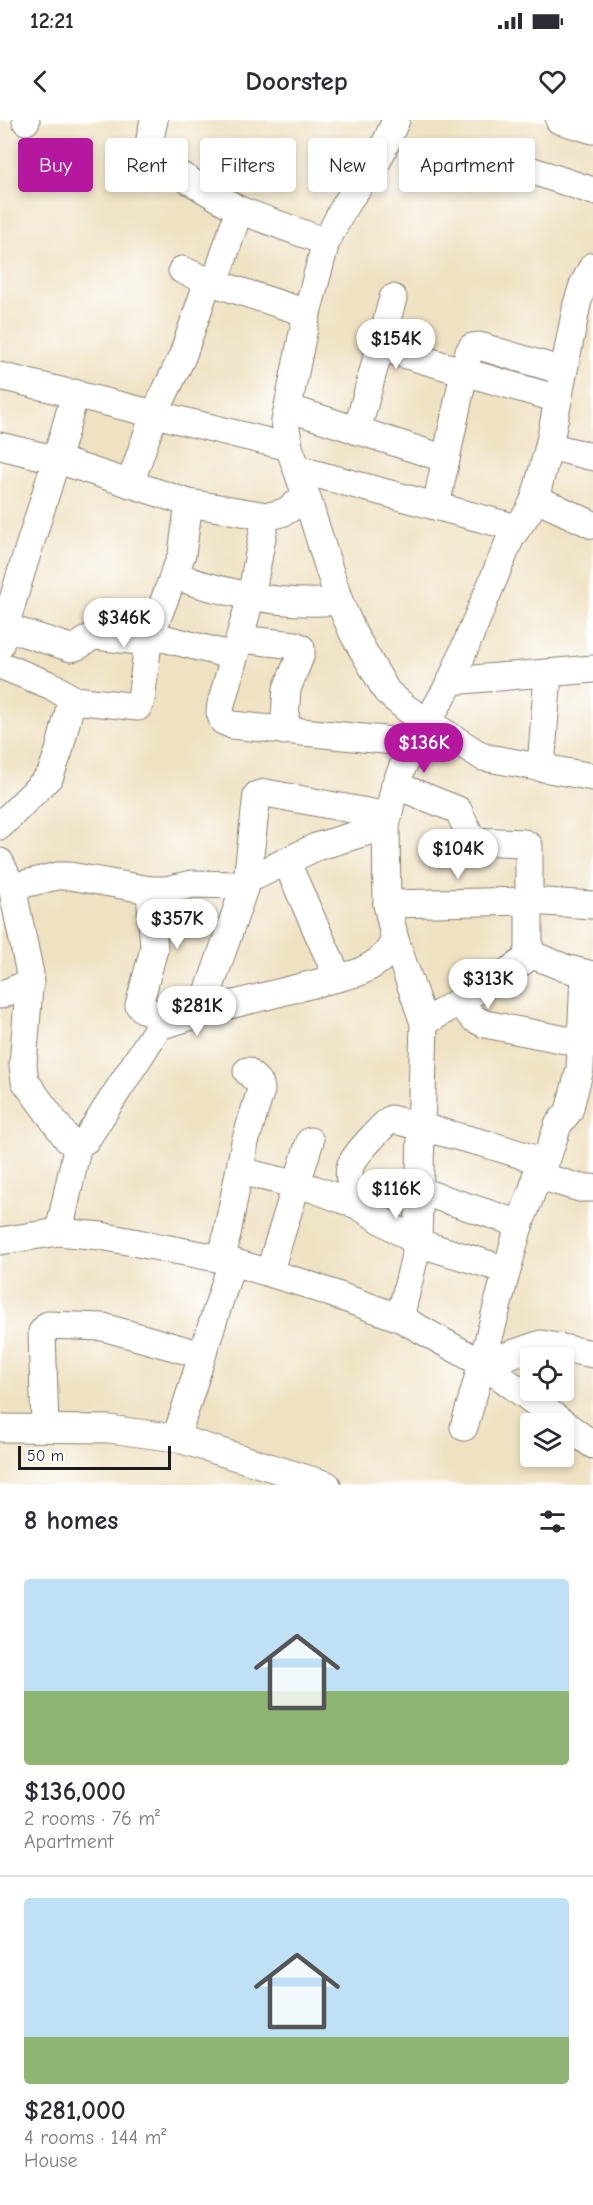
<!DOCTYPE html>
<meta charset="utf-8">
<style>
body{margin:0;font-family:"Comic Neue",sans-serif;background:#f7f7f7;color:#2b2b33;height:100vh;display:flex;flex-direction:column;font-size:22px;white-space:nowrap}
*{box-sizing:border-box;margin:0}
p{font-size:20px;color:#7c7c81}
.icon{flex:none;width:33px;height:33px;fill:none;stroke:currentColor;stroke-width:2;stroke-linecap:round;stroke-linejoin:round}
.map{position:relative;height:1365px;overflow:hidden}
.side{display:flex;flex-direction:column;background:#fff;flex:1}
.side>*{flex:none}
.hud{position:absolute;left:18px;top:18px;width:558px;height:54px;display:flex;gap:12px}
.controls{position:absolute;left:520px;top:1227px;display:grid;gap:12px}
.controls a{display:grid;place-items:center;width:54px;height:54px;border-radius:6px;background:#fff;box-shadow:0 3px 9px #0003;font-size:30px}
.scale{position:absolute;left:18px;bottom:15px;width:153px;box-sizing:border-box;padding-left:6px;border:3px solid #1c1c1c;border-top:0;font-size:16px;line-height:21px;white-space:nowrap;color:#1c1c1c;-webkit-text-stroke:4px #fff;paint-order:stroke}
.price{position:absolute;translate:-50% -51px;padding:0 14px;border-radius:21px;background:#fff;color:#222;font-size:20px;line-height:39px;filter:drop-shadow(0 2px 3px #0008)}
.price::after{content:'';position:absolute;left:50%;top:36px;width:18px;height:14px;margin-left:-9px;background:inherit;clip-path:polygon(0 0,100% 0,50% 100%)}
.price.on{background:#b5179e;color:#fff}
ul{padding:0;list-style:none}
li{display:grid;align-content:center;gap:12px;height:318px;padding:0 24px}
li+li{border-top:2px solid #e1e1e2}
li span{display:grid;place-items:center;height:186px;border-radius:6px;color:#555}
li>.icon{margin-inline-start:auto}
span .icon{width:108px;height:108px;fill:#fffc;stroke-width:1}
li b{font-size:26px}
h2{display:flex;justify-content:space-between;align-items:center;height:72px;padding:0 24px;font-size:26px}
.pill{padding:0 21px;border-radius:6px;background:#fff;box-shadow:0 3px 9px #0003;font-size:21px;line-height:54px}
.pill.on{background:#b5179e;color:#fff}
.status{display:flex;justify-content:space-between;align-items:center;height:42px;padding:0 30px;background:#fff;direction:ltr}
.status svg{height:16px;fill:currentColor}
header{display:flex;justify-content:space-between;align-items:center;height:78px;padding:0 24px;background:#fff;font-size:27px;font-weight:800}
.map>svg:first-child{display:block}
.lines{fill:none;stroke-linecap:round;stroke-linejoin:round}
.minor-casing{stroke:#867f70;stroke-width:29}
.minor{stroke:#fff;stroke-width:27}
</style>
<div class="status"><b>12:21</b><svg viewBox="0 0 49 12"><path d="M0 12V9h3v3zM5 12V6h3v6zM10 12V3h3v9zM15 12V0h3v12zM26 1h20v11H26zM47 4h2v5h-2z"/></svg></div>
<header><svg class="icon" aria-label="back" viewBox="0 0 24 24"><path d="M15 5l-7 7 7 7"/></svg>Doorstep<svg class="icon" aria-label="heart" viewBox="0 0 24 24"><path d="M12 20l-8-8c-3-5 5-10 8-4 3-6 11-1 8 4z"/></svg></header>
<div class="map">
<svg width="593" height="1365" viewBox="0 0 593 1365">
<rect width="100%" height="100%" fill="#fff"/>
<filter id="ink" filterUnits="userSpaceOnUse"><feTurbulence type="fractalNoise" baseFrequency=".0167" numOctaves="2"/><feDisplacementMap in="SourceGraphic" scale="12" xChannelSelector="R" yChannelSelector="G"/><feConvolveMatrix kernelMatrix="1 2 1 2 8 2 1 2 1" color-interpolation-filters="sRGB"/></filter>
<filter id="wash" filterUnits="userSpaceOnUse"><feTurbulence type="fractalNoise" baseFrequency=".008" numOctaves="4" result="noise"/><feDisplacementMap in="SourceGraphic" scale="24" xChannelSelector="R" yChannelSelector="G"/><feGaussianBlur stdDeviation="1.35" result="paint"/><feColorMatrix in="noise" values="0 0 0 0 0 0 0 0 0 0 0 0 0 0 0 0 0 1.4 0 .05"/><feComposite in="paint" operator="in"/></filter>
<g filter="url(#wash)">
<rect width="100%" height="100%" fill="#efe2c3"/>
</g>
<g filter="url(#ink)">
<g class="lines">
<g class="minor-casing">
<g id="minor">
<path d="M154,0l-6,28 4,8 11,9 76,45 87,32"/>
<path d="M396,0l-18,40 -33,45 -19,37 -19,71 -22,108 4,26 17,48 33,106 15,34 33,57 20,17 76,48 110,20"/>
<path d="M559,0l34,10"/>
<path d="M26,1v-1"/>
<path d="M515,45l78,26"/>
<path d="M182,150l26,11 99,32"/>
<path d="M215,163l24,-73"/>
<path d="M379,227l179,52"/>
<path d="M0,256l289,71"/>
<path d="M288,288l158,51"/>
<path d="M357,311l36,-133"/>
<path d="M0,326l58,14 131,43 77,13c19,-1 27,-9 40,-21"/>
<path d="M549,326l44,11"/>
<path d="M297,349l220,59"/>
<path d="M130,364l24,-69 28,-58 26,-76"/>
<path d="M535,378l14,-52 28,-142 6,-19 10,-19"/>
<path d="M436,386l32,-152 4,-7 7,-1 10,3 74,22"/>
<path d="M266,396l-15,81 -30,107 -1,8 3,9 9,4 162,16 19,5"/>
<path d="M174,452c13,10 29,13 44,17 41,10 79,16 121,12"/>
<path d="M5,507l66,21c11,-1 15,-10 24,-12l53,6"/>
<path d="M151,515l83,21"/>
<path d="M240,519l55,6 6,3v6l-14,35 -3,42"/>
<path d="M0,525c23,-85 53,-167 75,-252"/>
<path d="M0,545l52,21 22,14 64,7 3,-7 7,-58 34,-88 7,-51"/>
<path d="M451,561l142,-12"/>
<path d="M541,647l7,-93"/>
<path d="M395,665l63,25 15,31 51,2 5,3v103l-4,11 -10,7 -91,56"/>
<path d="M0,706l50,-50 9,-25 13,-52"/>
<path d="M286,741l52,117"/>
<path d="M0,742l12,25 18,87 -7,91 2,16 43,59 10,4"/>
<path d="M12,767l45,-11h13l80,14h16l27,-6 44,1 79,-38 70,-21"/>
<path d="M150,770l4,59 -15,56 4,4 29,12"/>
<path d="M387,784l142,-3 64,4"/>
<path d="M528,833l37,15 28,7"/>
<path d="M0,875l30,-12"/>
<path d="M459,882l14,16 12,6 96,19"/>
<path d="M201,893l46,-133 10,-85 9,-2 122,23"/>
<path d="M539,1042l8,-4 11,-33 11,-14 11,-42 4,-95"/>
<path d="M240,1051l74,18 43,16 61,38 89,27"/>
<path d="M536,1055l44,13h13"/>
<path d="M420,1071l100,33"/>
<path d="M357,1085c-3,-11 -10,-27 -7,-38 2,-10 33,-42 41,-48l99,26 48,15c3,16 -14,50 -19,66 -19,67 -35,135 -55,201"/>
<path d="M59,1112l19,-88 8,-4 73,-114 63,-19 135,-34c18,-8 29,-15 38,-33"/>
<path d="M0,1121l59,-9 42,4 121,23 84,25 94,34 83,46 110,81"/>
<path d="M222,1139l23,-117 16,-52 -1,-6 -13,-13"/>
<path d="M269,1153l41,-132"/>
<path d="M400,1198l18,-75 6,-220 -29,-83 -8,-36 -1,-78 9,-41 9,-21 47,-83 60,-144 18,-26 6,-13 58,27"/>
<path d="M483,1244l58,-20 52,10"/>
<path d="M45,1307l-3,-95 6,-7 55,2 99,28"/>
<path d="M0,1308l109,1 67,9 151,47"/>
<path d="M176,1318l56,-176"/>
</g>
</g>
<use href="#minor" class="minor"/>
</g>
</g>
</svg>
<div class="controls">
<a><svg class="icon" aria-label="locate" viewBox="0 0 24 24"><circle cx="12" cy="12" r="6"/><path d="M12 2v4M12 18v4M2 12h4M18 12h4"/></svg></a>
<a><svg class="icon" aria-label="layers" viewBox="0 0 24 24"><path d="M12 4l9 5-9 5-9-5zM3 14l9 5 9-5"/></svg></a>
</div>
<div class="scale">50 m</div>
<b class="price" style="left:396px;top:250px">$154K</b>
<b class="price" style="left:124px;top:529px">$346K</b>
<b class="price on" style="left:424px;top:654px">$136K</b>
<b class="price" style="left:458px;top:760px">$104K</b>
<b class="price" style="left:177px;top:830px">$357K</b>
<b class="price" style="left:488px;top:890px">$313K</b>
<b class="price" style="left:197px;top:917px">$281K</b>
<b class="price" style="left:396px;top:1100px">$116K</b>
<div class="hud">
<a class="pill on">Buy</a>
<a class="pill">Rent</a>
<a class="pill">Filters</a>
<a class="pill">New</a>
<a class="pill">Apartment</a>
</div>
</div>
<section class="side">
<h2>8 homes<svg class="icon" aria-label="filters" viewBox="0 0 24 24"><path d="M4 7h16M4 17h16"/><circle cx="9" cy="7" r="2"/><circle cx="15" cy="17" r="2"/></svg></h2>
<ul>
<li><span style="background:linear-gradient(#bfe0f5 60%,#8fb573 0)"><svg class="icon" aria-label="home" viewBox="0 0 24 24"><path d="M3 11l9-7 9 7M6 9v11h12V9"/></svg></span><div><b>$136,000</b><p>2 rooms · 76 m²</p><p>Apartment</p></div></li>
<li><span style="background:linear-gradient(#bfe0f5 75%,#8fb573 0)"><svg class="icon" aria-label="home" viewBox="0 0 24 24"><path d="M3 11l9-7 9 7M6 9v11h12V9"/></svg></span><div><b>$281,000</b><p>4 rooms · 144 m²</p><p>House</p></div></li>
</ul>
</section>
